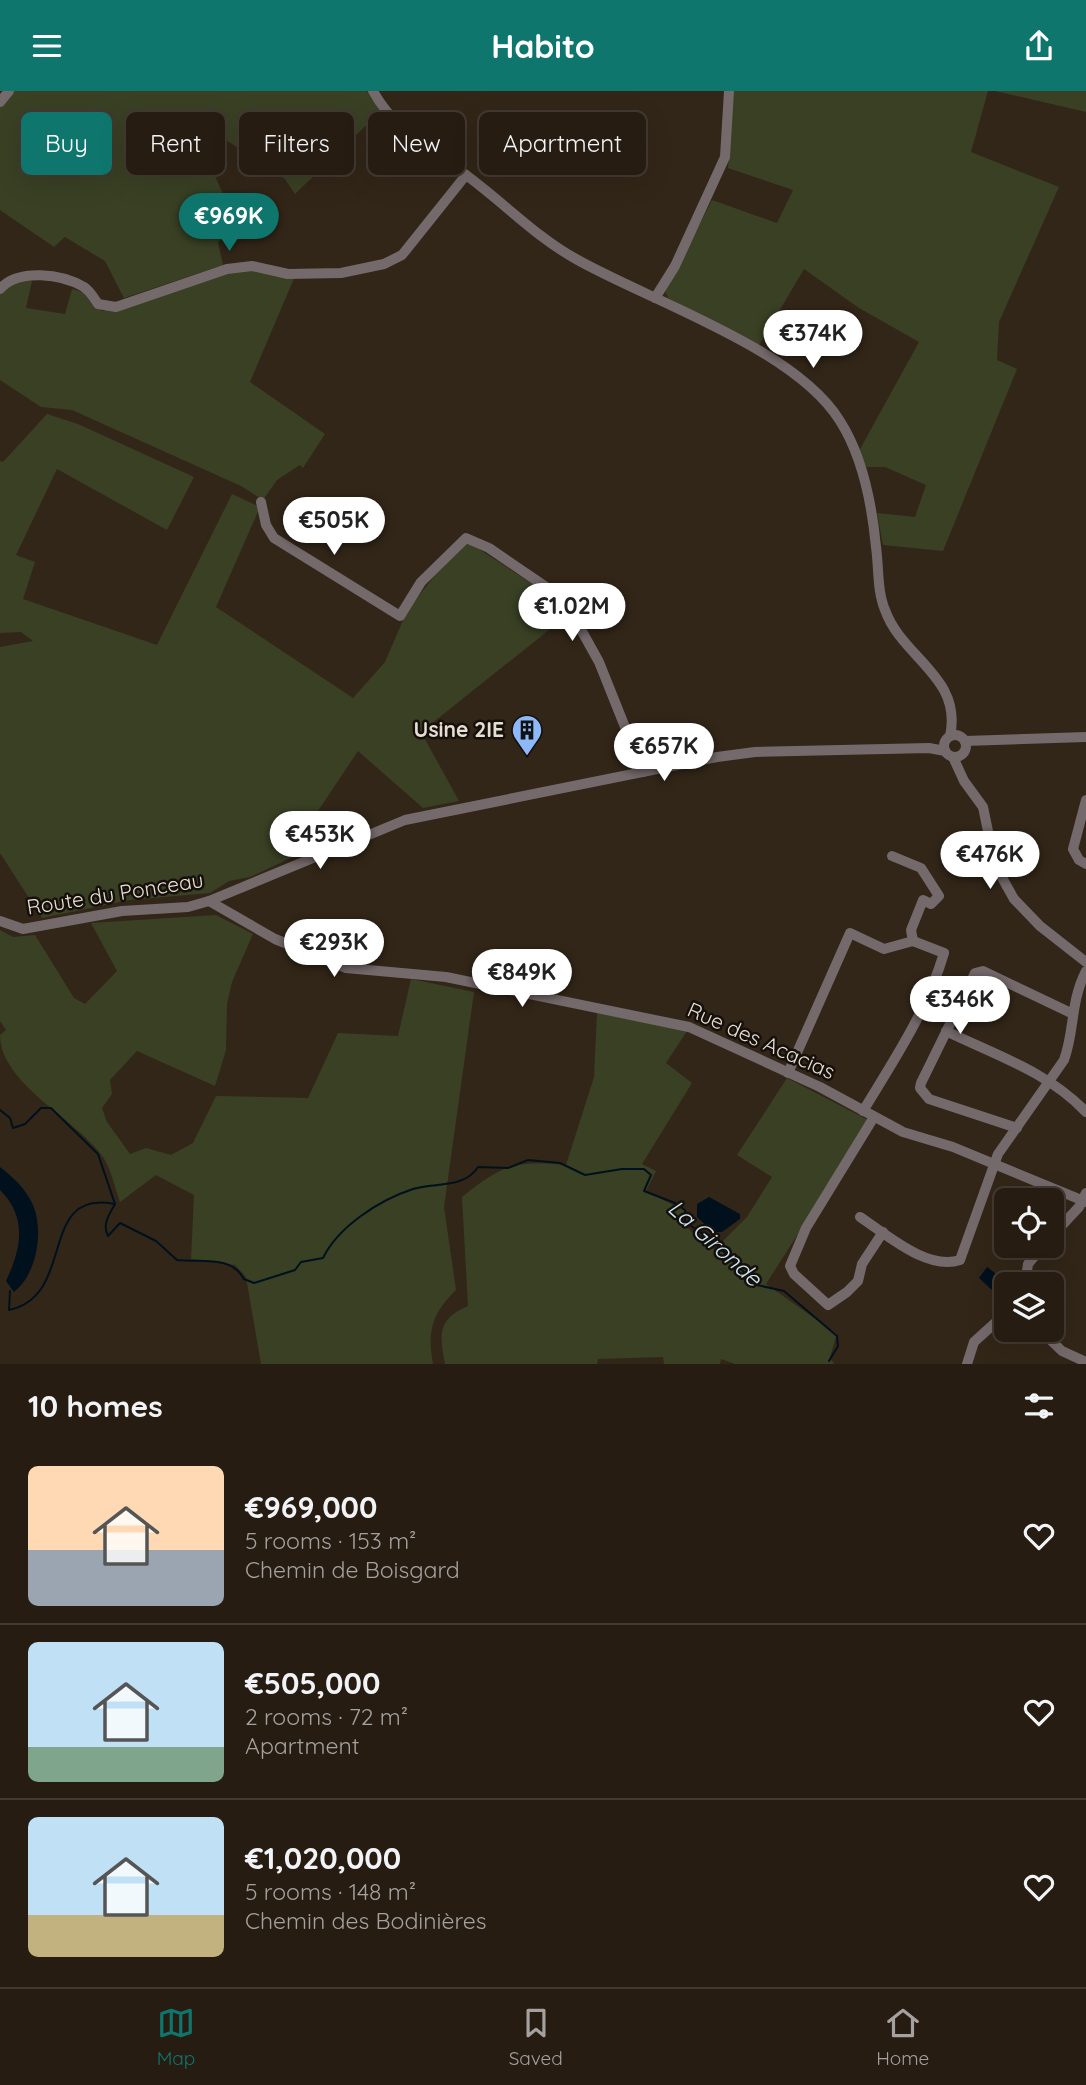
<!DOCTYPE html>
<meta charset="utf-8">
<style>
body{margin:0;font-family:Quicksand,sans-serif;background:#2e251b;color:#f1f3f6;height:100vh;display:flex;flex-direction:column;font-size:26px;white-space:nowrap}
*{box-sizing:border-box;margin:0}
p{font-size:23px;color:#a4a19f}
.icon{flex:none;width:38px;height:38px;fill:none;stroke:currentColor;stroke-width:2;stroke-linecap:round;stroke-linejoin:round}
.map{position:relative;height:1273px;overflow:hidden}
.sheet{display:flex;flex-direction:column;background:#261c12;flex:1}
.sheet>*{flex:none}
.hud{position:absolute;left:21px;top:21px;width:700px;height:63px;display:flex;gap:14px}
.buttons{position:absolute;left:994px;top:1097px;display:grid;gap:14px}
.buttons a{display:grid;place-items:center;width:70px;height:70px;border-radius:10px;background:#261c12;box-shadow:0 7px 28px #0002,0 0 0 2px #423a32;font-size:35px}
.price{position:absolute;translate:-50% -60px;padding:0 16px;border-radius:24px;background:#fff;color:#222;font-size:23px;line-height:46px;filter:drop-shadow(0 2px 4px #0008)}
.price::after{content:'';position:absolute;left:50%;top:42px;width:21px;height:16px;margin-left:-10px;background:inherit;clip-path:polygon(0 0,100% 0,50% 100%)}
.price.on{background:#0f766e;color:#fff}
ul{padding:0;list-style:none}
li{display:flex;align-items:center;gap:21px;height:175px;padding:0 28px}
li+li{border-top:2px solid #423a32}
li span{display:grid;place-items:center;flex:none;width:196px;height:140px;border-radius:10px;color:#555}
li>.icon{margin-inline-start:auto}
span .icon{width:84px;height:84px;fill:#fffc;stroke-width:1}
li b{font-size:30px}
h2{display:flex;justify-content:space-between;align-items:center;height:84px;padding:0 28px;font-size:30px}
.chip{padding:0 24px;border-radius:10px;background:#261c12;box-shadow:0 7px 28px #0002,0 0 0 2px #423a32;font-size:24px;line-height:63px}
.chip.on{background:#0f766e;color:#fff}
header{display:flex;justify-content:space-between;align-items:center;height:91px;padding:0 28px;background:#0f766e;color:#fff;font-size:32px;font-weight:700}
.tab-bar{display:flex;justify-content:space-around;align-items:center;height:98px;border-top:2px solid #423a32;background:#261c12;font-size:19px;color:#a4a19f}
.tab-bar a{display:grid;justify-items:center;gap:4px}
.tab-bar .on{color:#0f766e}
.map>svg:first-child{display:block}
.green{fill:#394024}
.water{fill:#00111d}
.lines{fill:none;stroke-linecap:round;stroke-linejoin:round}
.stream{stroke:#00111d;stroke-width:2}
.minor{stroke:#74696b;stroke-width:10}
.labels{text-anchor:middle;stroke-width:5;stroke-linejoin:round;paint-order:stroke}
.poi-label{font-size:21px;font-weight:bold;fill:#e6ded5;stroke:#16100a;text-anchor:end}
.street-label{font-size:21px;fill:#e6ded5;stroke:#16100a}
.water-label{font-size:23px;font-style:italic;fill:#c9e5f7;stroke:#16100a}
</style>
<header><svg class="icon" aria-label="menu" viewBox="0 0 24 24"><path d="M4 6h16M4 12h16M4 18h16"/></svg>Habito<svg class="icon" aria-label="share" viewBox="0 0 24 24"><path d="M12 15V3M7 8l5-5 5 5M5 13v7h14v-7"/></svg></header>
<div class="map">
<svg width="1086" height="1273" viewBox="0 0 1086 1273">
<rect width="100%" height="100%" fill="#322618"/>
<g class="green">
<path d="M13,0h354l14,20 -86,83 -10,-15 -62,-41 -16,20 31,70 -20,14 5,23 -99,33 -19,-37 -40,-24 -11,10 -54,-37v-104z"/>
<path d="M732,0h256l-17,61 88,35 -60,135 -2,38 20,9 -74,182 -60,-6 -6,-32 38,4 11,-32 -41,-18h-19l-7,-16 60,-109 -60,-34 -55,-39 -46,78 -90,-49 -3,-7 47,-91 65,23 16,-33 -65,-22z"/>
<path d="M995,0h91v21z"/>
<path d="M255,178l40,7 -45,106 75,52 -22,34 -3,-3 -23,15 -14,20 -22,-14 -169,-76 -31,-3 -41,-27v-86c9,-10 18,-16 32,-13l-6,27 39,6 7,-25 11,3 11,15 9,4 124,-39z"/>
<path d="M47,323l31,10 116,53 -27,53 -110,-61 -41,86 19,7 -12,37 134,46 75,-151 28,13 -44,100 137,91 32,-36 22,-51 28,-36 33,-33 86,56 15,16 -148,118 38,69 -36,7 -65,-57 -64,96 1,9 -45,21 -21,4 -19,12 -80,7 -88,18 -42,-65v-206l33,-6 -12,-9 -21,1v-172l3,1z"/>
<path d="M216,824l37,19 -21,48 -5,22 -1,46 -11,36 -78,-35 -27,29 2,14 -10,14 5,14 23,32 16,-6 25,7 22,-12 23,-47 92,2 30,-65 60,3 13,-57 63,13 -30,215 12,83c-24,23 -29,42 -23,74h-172l-15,-87 -11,-12 -44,-6 3,-64 -38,-20 -36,27c-5,-14 -9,-33 -17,-45 -24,-36 -103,-73 -103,-122l6,-5 -6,-9v-91l13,7 22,-2 39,63 11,6 32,-33 -26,-48z"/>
<path d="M597,922l90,18 -21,32 26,20 -50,81 14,7 -10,20 39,20 -5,11 34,28 33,-33 25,-40 -35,-22 50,-77 83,43 -104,163 71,50 -7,23 4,7h-99l-14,-5 -1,5h-56l-1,-7 -65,2 -1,5h-152c-6,-30 -7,-45 23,-58l-6,-109c42,-33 51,-36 104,-32l28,-88z"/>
</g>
<g class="water">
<path d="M0,1076c13,10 26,22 33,38 11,26 4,69 -19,87l-8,-11c15,-32 22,-63 -6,-91z"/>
<path d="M709,1106l31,17v5l-18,13h-9l-16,-15v-13z"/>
<path d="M987,1176l12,9 -7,14 -13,-12z"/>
</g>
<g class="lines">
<g class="stream">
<path d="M0,1019l10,8 3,10 12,-4 16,-16h10l47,46 17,50c-6,10 -13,21 -7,32l12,-13 36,18 21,19c25,3 54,-5 67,19l10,4 41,-13 6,-8 22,-4c15,-31 56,-58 90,-69 22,-7 51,0 65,-22l30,1 20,-8 32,3 25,12 37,-6h22l7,6 -7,16 31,12 10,7v12l27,18 45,45 27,6 53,45 1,10 -9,15"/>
<path d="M10,1200l-1,19c68,-14 28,-121 105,-106"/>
</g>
<g class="minor">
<path d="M373,0c21,39 59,59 93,84 37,27 70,62 110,84 74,42 219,89 264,162 23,36 32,84 36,126 3,21 1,44 9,63 17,48 78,67 65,126"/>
<path d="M0,11l9,-11"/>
<path d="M0,198c18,-21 62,-15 84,-2 6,4 10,11 14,17l18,3 111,-38 25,-3 36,8 53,-1 43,-9 18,-9 64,-80"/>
<path d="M655,207l20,-32 50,-109 4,-66"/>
<path d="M261,411l5,23 8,13 126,78 21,-34 45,-44 23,10 57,39 23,21 30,54 44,110"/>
<circle cx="955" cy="655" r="11"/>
<path d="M965,650l121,-4"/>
<path d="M953,666l11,24 19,26 12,58 19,34 26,27 46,36"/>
<path d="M1086,709l-13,49 6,11 7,4"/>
<path d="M892,765l29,12 18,28 -8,8 -8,-4 -12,30 2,11"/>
<path d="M209,810l66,38 71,29 100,9 243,50 131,60 83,45 50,15 133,55"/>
<path d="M0,830l23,8 99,-18 66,-4 21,-6 196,-81 312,-63 38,-5 174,-4 16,3"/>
<path d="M946,940c49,24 101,40 140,81"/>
<path d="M788,982l62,-140 34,16 29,-8 31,12c-17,58 -50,107 -81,158"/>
<path d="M874,1026l-68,111 -16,38 4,8 34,31 19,-13 11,-11 4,-17 21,-32"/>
<path d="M1017,1037l-88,-29 -9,-11 1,-5 54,-110 8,-2 88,42"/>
<path d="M860,1126c26,17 67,54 100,43l38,-106 66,-94c11,-30 6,-58 22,-89"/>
<path d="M1052,1145l27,-29 7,-14"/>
<path d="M1025,1194l3,-21 15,-18"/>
<path d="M1040,1239l22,21 24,11"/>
<path d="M967,1273l7,-22 32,-29"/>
</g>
</g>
<defs>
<g id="building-pin" transform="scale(1.575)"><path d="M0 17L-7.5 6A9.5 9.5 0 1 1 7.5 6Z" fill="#8db9fc" stroke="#16100a"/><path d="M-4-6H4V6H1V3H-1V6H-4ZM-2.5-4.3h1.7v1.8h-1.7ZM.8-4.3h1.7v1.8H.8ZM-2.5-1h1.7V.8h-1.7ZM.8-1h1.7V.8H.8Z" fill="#111"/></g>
</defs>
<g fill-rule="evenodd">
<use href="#building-pin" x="527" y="639"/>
</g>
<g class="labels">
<g class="poi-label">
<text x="504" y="646">Usine 2IE</text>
</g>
<g class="street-label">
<text transform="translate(115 803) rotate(-9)" y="7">Route du Ponceau</text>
<text transform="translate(761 950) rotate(24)" y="7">Rue des Acacias</text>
</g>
<g class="water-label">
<text transform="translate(715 1152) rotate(42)" y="8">La Gironde</text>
</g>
</g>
</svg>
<div class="buttons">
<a><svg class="icon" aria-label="locate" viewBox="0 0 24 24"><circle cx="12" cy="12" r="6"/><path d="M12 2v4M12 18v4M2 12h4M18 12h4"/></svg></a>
<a><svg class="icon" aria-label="layers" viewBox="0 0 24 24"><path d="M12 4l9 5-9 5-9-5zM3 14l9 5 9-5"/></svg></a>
</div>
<b class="price on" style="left:229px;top:162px">€969K</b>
<b class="price" style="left:813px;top:279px">€374K</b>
<b class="price" style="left:334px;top:466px">€505K</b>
<b class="price" style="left:572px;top:552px">€1.02M</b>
<b class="price" style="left:664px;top:692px">€657K</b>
<b class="price" style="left:320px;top:780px">€453K</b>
<b class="price" style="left:990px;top:800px">€476K</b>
<b class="price" style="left:334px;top:888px">€293K</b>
<b class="price" style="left:522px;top:918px">€849K</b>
<b class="price" style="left:960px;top:945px">€346K</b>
<div class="hud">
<a class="chip on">Buy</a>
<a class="chip">Rent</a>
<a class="chip">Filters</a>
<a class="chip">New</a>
<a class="chip">Apartment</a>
</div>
</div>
<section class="sheet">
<h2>10 homes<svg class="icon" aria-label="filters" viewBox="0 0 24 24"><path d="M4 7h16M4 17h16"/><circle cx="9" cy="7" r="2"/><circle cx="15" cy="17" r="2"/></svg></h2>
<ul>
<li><span style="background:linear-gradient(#ffd9b3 60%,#9aa5b1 0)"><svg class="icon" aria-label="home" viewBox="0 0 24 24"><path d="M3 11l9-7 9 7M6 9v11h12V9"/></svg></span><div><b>€969,000</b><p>5 rooms · 153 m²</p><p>Chemin de Boisgard</p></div><svg class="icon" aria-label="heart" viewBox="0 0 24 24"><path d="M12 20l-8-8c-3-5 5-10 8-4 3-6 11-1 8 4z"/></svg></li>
<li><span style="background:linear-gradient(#bfe0f5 75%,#7fa58c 0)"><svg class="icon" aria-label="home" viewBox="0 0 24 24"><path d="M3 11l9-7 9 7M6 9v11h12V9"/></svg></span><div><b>€505,000</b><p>2 rooms · 72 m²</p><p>Apartment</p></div><svg class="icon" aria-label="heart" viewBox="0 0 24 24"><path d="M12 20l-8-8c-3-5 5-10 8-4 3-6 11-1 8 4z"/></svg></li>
<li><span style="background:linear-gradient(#bfe0f5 70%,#c2b280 0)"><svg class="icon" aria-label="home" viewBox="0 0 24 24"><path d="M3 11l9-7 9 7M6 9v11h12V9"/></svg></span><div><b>€1,020,000</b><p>5 rooms · 148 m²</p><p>Chemin des Bodinières</p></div><svg class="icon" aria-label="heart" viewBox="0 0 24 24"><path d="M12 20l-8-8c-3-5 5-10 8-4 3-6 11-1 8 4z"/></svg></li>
</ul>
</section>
<nav class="tab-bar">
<a class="on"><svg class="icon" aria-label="map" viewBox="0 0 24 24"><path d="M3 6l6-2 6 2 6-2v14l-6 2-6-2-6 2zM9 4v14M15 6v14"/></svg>Map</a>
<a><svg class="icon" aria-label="saved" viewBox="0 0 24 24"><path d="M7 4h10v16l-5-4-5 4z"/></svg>Saved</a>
<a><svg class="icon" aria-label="home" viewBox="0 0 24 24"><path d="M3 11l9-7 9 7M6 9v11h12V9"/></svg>Home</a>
</nav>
